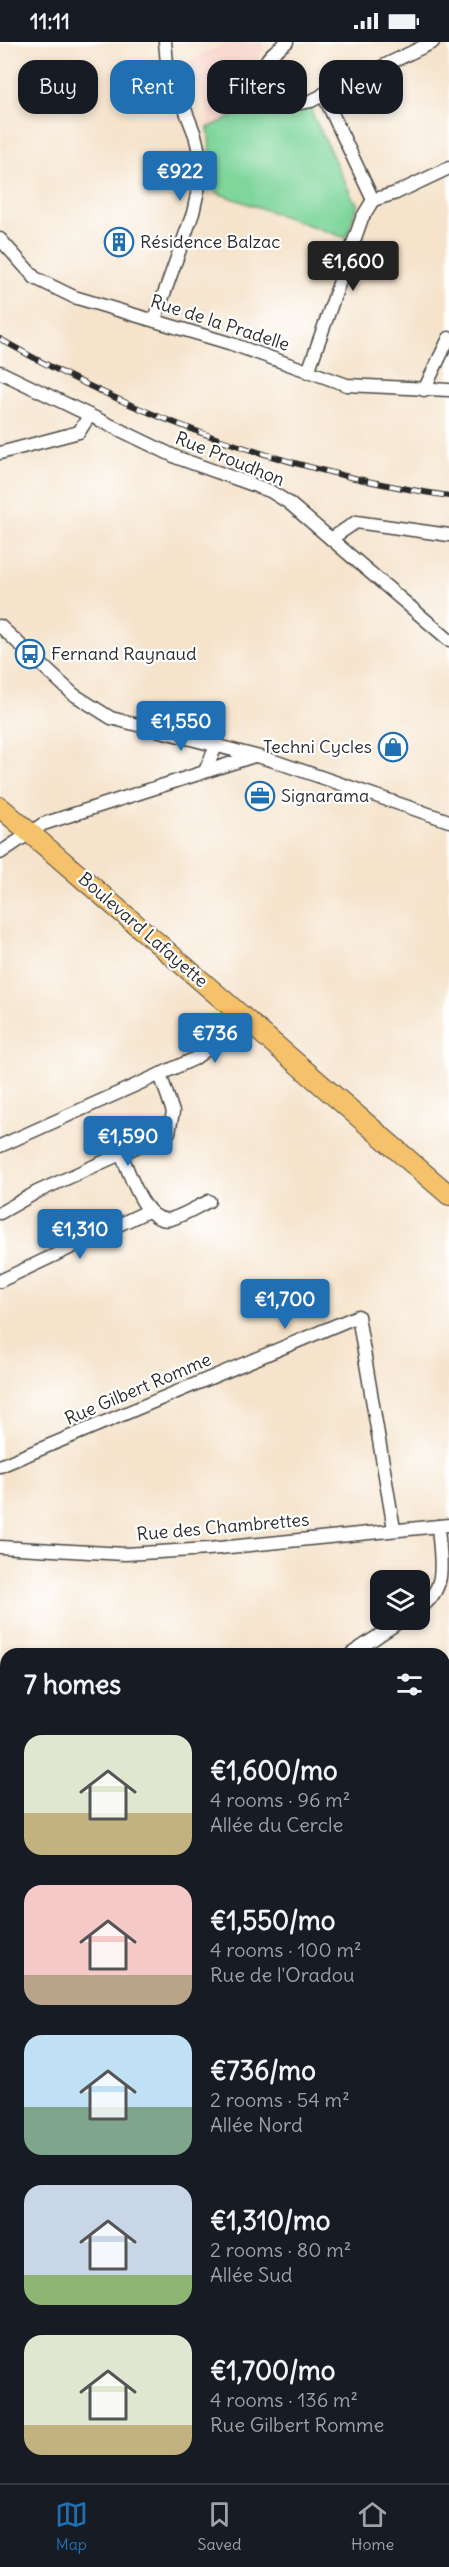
<!DOCTYPE html>
<meta charset="utf-8">
<style>
body{margin:0;font-family:Delius,sans-serif;background:#242831;color:#f1f3f6;height:100vh;display:flex;flex-direction:column;font-size:22px;white-space:nowrap}
*{box-sizing:border-box;margin:0}
p{font-size:20px;color:#9ea1a6}
.icon{flex:none;width:33px;height:33px;fill:none;stroke:currentColor;stroke-width:2;stroke-linecap:round;stroke-linejoin:round}
.map{position:relative;flex:1;overflow:hidden}
.drawer{position:absolute;left:0px;top:1606px;width:450px;height:836px;display:flex;flex-direction:column;background:#171b24;border-radius:18px 18px 0 0;box-shadow:0 3px 9px #0003}
.drawer>*{flex:none}
.banner{position:absolute;left:18px;top:18px;width:414px;height:54px;display:flex;gap:12px}
.tools{position:absolute;left:370px;top:1528px;display:grid;gap:12px}
.tools a{display:grid;place-items:center;width:60px;height:60px;border-radius:12px;background:#171b24;box-shadow:0 3px 9px #0003;font-size:30px}
.price{position:absolute;translate:-50% -51px;padding:0 14px;border-radius:6px;background:#1f6fb2;color:#fff;font-size:20px;line-height:39px;filter:drop-shadow(0 2px 3px #0008)}
.price::after{content:'';position:absolute;left:50%;top:36px;width:18px;height:14px;margin-left:-9px;background:inherit;clip-path:polygon(0 0,100% 0,50% 100%)}
.price.on{background:#222;color:#fff}
ul{padding:0;list-style:none}
li{display:flex;align-items:center;gap:18px;height:150px;padding:0 24px}
li span{display:grid;place-items:center;flex:none;width:168px;height:120px;border-radius:18px;color:#555}
li>.icon{margin-inline-start:auto}
span .icon{width:72px;height:72px;fill:#fffc;stroke-width:1}
li b{font-size:26px}
h2{display:flex;justify-content:space-between;align-items:center;height:72px;padding:0 24px;font-size:26px}
.tag{padding:0 21px;border-radius:18px;background:#171b24;box-shadow:0 3px 9px #0003;font-size:21px;line-height:54px}
.tag.on{background:#1f6fb2;color:#fff}
.status{display:flex;justify-content:space-between;align-items:center;height:42px;padding:0 30px;background:#171b24;direction:ltr}
.status svg{height:16px;fill:currentColor}
.dock{display:flex;justify-content:space-around;align-items:center;height:84px;border-top:2px solid #363941;background:#171b24;font-size:16px;color:#9ea1a6}
.dock a{display:grid;justify-items:center;gap:3px}
.dock .on{color:#1f6fb2}
.map>svg:first-child{display:block}
.built{fill:#f7d1c6}
.green{fill:#7fd69b;stroke:#558063;stroke-width:1.5}
.lines{fill:none;stroke-linecap:round;stroke-linejoin:round}
.minor-casing{stroke:#494743;stroke-width:15}
.primary-casing{stroke:#494743;stroke-width:22}
.minor{stroke:#fff;stroke-width:12}
.primary{stroke:#f5c16b;stroke-width:20}
.tram{stroke:#2b2b2b;stroke-width:1.5}
.rail-casing{stroke:#2b2b2b;stroke-width:6}
.rail{stroke:#fff;stroke-width:4;stroke-dasharray:11;stroke-linecap:butt}
.labels{text-anchor:middle;stroke-width:4.5;stroke-linejoin:round;paint-order:stroke}
.poi-label{font-size:18px;fill:#2b2b2b;stroke:#fff;text-anchor:start}
.street-label{font-size:18px;fill:#2b2b2b;stroke:#fff}
</style>
<div class="status"><b>11:11</b><svg viewBox="0 0 49 12"><path d="M0 12V9h3v3zM5 12V6h3v6zM10 12V3h3v9zM15 12V0h3v12zM26 1h20v11H26zM47 4h2v5h-2z"/></svg></div>
<div class="map">
<svg width="449" height="2441" viewBox="0 0 449 2441">
<rect width="100%" height="100%" fill="#fff"/>
<filter id="ink" filterUnits="userSpaceOnUse"><feTurbulence type="fractalNoise" baseFrequency=".0167" numOctaves="2"/><feDisplacementMap in="SourceGraphic" scale="12" xChannelSelector="R" yChannelSelector="G"/><feConvolveMatrix kernelMatrix="1 2 1 2 8 2 1 2 1" color-interpolation-filters="sRGB"/></filter>
<filter id="wash" filterUnits="userSpaceOnUse"><feTurbulence type="fractalNoise" baseFrequency=".008" numOctaves="4" result="noise"/><feDisplacementMap in="SourceGraphic" scale="24" xChannelSelector="R" yChannelSelector="G"/><feGaussianBlur stdDeviation="1.35" result="paint"/><feColorMatrix in="noise" values="0 0 0 0 0 0 0 0 0 0 0 0 0 0 0 0 0 1.4 0 .05"/><feComposite in="paint" operator="in"/></filter>
<g filter="url(#wash)">
<rect width="100%" height="100%" fill="#f5e3cb"/>
<path class="built" d="M229,0h32l4,9 -6,4v22l13,21 -64,30 -1,-20 -19,-47z"/>
<g class="green">
<path d="M272,56l18,11 23,-3 -1,7 41,86 5,4 -12,35 -129,-45c-13,-17 -4,-43 -9,-65z"/>
<path d="M6,2206v66l-6,4v-66z"/>
</g>
</g>
<g filter="url(#ink)">
<g class="lines">
<g class="minor-casing">
<g id="minor">
<path d="M287,0c-6,5 -18,12 -21,20 -7,16 11,37 26,41 6,1 13,-1 19,-2l122,-59"/>
<path d="M323,52l50,106"/>
<path d="M373,158l23,-7 53,-25"/>
<path d="M0,197l35,39 39,19 155,46 118,42 102,5"/>
<path d="M155,277l38,-106 6,-27v-34l-4,-17 -28,-72 -2,-21"/>
<path d="M0,330l178,86 92,33 19,12 160,137"/>
<path d="M308,330l54,-154 11,-18"/>
<path d="M424,348l25,-52"/>
<path d="M0,411l79,-21 10,-16"/>
<path d="M331,497l25,-17 93,13"/>
<path d="M0,584l73,68 38,24 160,42 178,61"/>
<path d="M205,729l12,-27"/>
<path d="M0,811l43,-29 211,-68"/>
<path d="M0,1104l194,-87 23,-17 24,-27"/>
<path d="M121,1112c9,19 24,72 50,65 13,-4 26,-12 38,-18"/>
<path d="M0,1171l37,-21 132,-60 4,-20 -13,-38"/>
<path d="M0,1239l148,-70"/>
<path d="M0,1424l358,-150 36,213"/>
<path d="M0,1505l125,7 84,-5 240,-24"/>
<path d="M420,1566c29,-21 20,-48 18,-82"/>
<path d="M351,1612l51,-34"/>
<path d="M0,1635l6,-2"/>
<path d="M444,1749l5,-3"/>
<path d="M0,1845l6,-4"/>
<path d="M0,2041l6,-4"/>
<path d="M444,2144h5"/>
<path d="M0,2333l6,2"/>
<path d="M444,2349l5,2"/>
<path d="M444,2426l5,-4"/>
<path d="M156,2436l5,5"/>
<path d="M315,2436l3,5"/>
<path d="M0,2441l7,-5"/>
<path d="M425,2441l6,-5"/>
</g>
</g>
<g class="primary-casing">
<g id="primary">
<path d="M0,765l449,388"/>
<path d="M444,1870l5,-3"/>
<path d="M444,1895l5,-3"/>
<path d="M0,2167l6,-3"/>
<path d="M0,2190l6,-4"/>
</g>
</g>
<use href="#minor" class="minor"/>
<use href="#primary" class="primary"/>
<g class="tram">
<path d="M0,2328l6,2"/>
<path d="M164,2436l5,5"/>
</g>
<g class="rail-casing">
<path id="rail" d="M0,297c139,80 291,133 449,157"/>
</g>
<use href="#rail" class="rail"/>
</g>
</g>
<defs>
<g id="building-ring" transform="scale(1.5)"><circle r="9.5" fill="#fff" stroke="#1f6fb2" stroke-width="1.5"/><path d="M-4-6H4V6H1V3H-1V6H-4ZM-2.5-4.3h1.7v1.8h-1.7ZM.8-4.3h1.7v1.8H.8ZM-2.5-1h1.7V.8h-1.7ZM.8-1h1.7V.8H.8Z" fill="#1f6fb2"/></g>
<g id="bus-ring" transform="scale(1.5)"><circle r="9.5" fill="#fff" stroke="#1f6fb2" stroke-width="1.5"/><path d="M-5-6H5V4H4V6H2V4H-2V6H-4V4H-5ZM-3.5-4V0h7V-4ZM-3.5 1.2v1.5H-2V1.2ZM2 1.2v1.5H3.5V1.2Z" fill="#1f6fb2"/></g>
<g id="shop-ring" transform="scale(1.5)"><circle r="9.5" fill="#fff" stroke="#1f6fb2" stroke-width="1.5"/><path d="M-5-2.5h2.3a2.7 3.5 0 0 1 5.4 0H5L5.5 6h-11ZM-1.5-2.5h3a1.5 2.3 0 0 0-3 0Z" fill="#1f6fb2"/></g>
<g id="office-ring" transform="scale(1.5)"><circle r="9.5" fill="#fff" stroke="#1f6fb2" stroke-width="1.5"/><path d="M-6-3h4V-5.5h4V-3h4V5H-6ZM-1-4.5V-3h2v-1.5ZM-6 0V1H6V0Z" fill="#1f6fb2"/></g>
</defs>
<g fill-rule="evenodd">
<use href="#building-ring" x="119" y="200"/>
<use href="#bus-ring" x="30" y="612"/>
<use href="#shop-ring" x="393" y="705"/>
<use href="#office-ring" x="260" y="754"/>
</g>
<g class="labels">
<g class="poi-label">
<text x="140" y="206">Résidence Balzac</text>
<text x="51" y="618">Fernand Raynaud</text>
<text x="372" y="711" text-anchor="end">Techni Cycles</text>
<text x="281" y="760">Signarama</text>
</g>
<g class="street-label">
<text transform="translate(220 281) rotate(18)" y="6">Rue de la Pradelle</text>
<text transform="translate(230 417) rotate(22)" y="6">Rue Proudhon</text>
<text transform="translate(143 888) rotate(41)" y="6">Boulevard Lafayette</text>
<text transform="translate(138 1347) rotate(-23)" y="6">Rue Gilbert Romme</text>
<text transform="translate(223 1485) rotate(-5)" y="6">Rue des Chambrettes</text>
</g>
</g>
</svg>
<div class="tools">
<a><svg class="icon" aria-label="layers" viewBox="0 0 24 24"><path d="M12 4l9 5-9 5-9-5zM3 14l9 5 9-5"/></svg></a>
</div>
<b class="price" style="left:180px;top:160px">€922</b>
<b class="price on" style="left:353px;top:250px">€1,600</b>
<b class="price" style="left:181px;top:710px">€1,550</b>
<b class="price" style="left:215px;top:1022px">€736</b>
<b class="price" style="left:128px;top:1125px">€1,590</b>
<b class="price" style="left:80px;top:1218px">€1,310</b>
<b class="price" style="left:285px;top:1288px">€1,700</b>
<div class="banner">
<a class="tag">Buy</a>
<a class="tag on">Rent</a>
<a class="tag">Filters</a>
<a class="tag">New</a>
</div>
<section class="drawer">
<h2>7 homes<svg class="icon" aria-label="filters" viewBox="0 0 24 24"><path d="M4 7h16M4 17h16"/><circle cx="9" cy="7" r="2"/><circle cx="15" cy="17" r="2"/></svg></h2>
<ul>
<li><span style="background:linear-gradient(#dfe7d0 65%,#c2b280 0)"><svg class="icon" aria-label="home" viewBox="0 0 24 24"><path d="M3 11l9-7 9 7M6 9v11h12V9"/></svg></span><div><b>€1,600/mo</b><p>4 rooms · 96 m²</p><p>Allée du Cercle</p></div></li>
<li><span style="background:linear-gradient(#f6c9c9 75%,#b9a48a 0)"><svg class="icon" aria-label="home" viewBox="0 0 24 24"><path d="M3 11l9-7 9 7M6 9v11h12V9"/></svg></span><div><b>€1,550/mo</b><p>4 rooms · 100 m²</p><p>Rue de l'Oradou</p></div></li>
<li><span style="background:linear-gradient(#bfe0f5 60%,#7fa58c 0)"><svg class="icon" aria-label="home" viewBox="0 0 24 24"><path d="M3 11l9-7 9 7M6 9v11h12V9"/></svg></span><div><b>€736/mo</b><p>2 rooms · 54 m²</p><p>Allée Nord</p></div></li>
<li><span style="background:linear-gradient(#c9d6e8 75%,#8fb573 0)"><svg class="icon" aria-label="home" viewBox="0 0 24 24"><path d="M3 11l9-7 9 7M6 9v11h12V9"/></svg></span><div><b>€1,310/mo</b><p>2 rooms · 80 m²</p><p>Allée Sud</p></div></li>
<li><span style="background:linear-gradient(#dfe7d0 75%,#c2b280 0)"><svg class="icon" aria-label="home" viewBox="0 0 24 24"><path d="M3 11l9-7 9 7M6 9v11h12V9"/></svg></span><div><b>€1,700/mo</b><p>4 rooms · 136 m²</p><p>Rue Gilbert Romme</p></div></li>
</ul>
</section>
</div>
<nav class="dock">
<a class="on"><svg class="icon" aria-label="map" viewBox="0 0 24 24"><path d="M3 6l6-2 6 2 6-2v14l-6 2-6-2-6 2zM9 4v14M15 6v14"/></svg>Map</a>
<a><svg class="icon" aria-label="saved" viewBox="0 0 24 24"><path d="M7 4h10v16l-5-4-5 4z"/></svg>Saved</a>
<a><svg class="icon" aria-label="home" viewBox="0 0 24 24"><path d="M3 11l9-7 9 7M6 9v11h12V9"/></svg>Home</a>
</nav>
